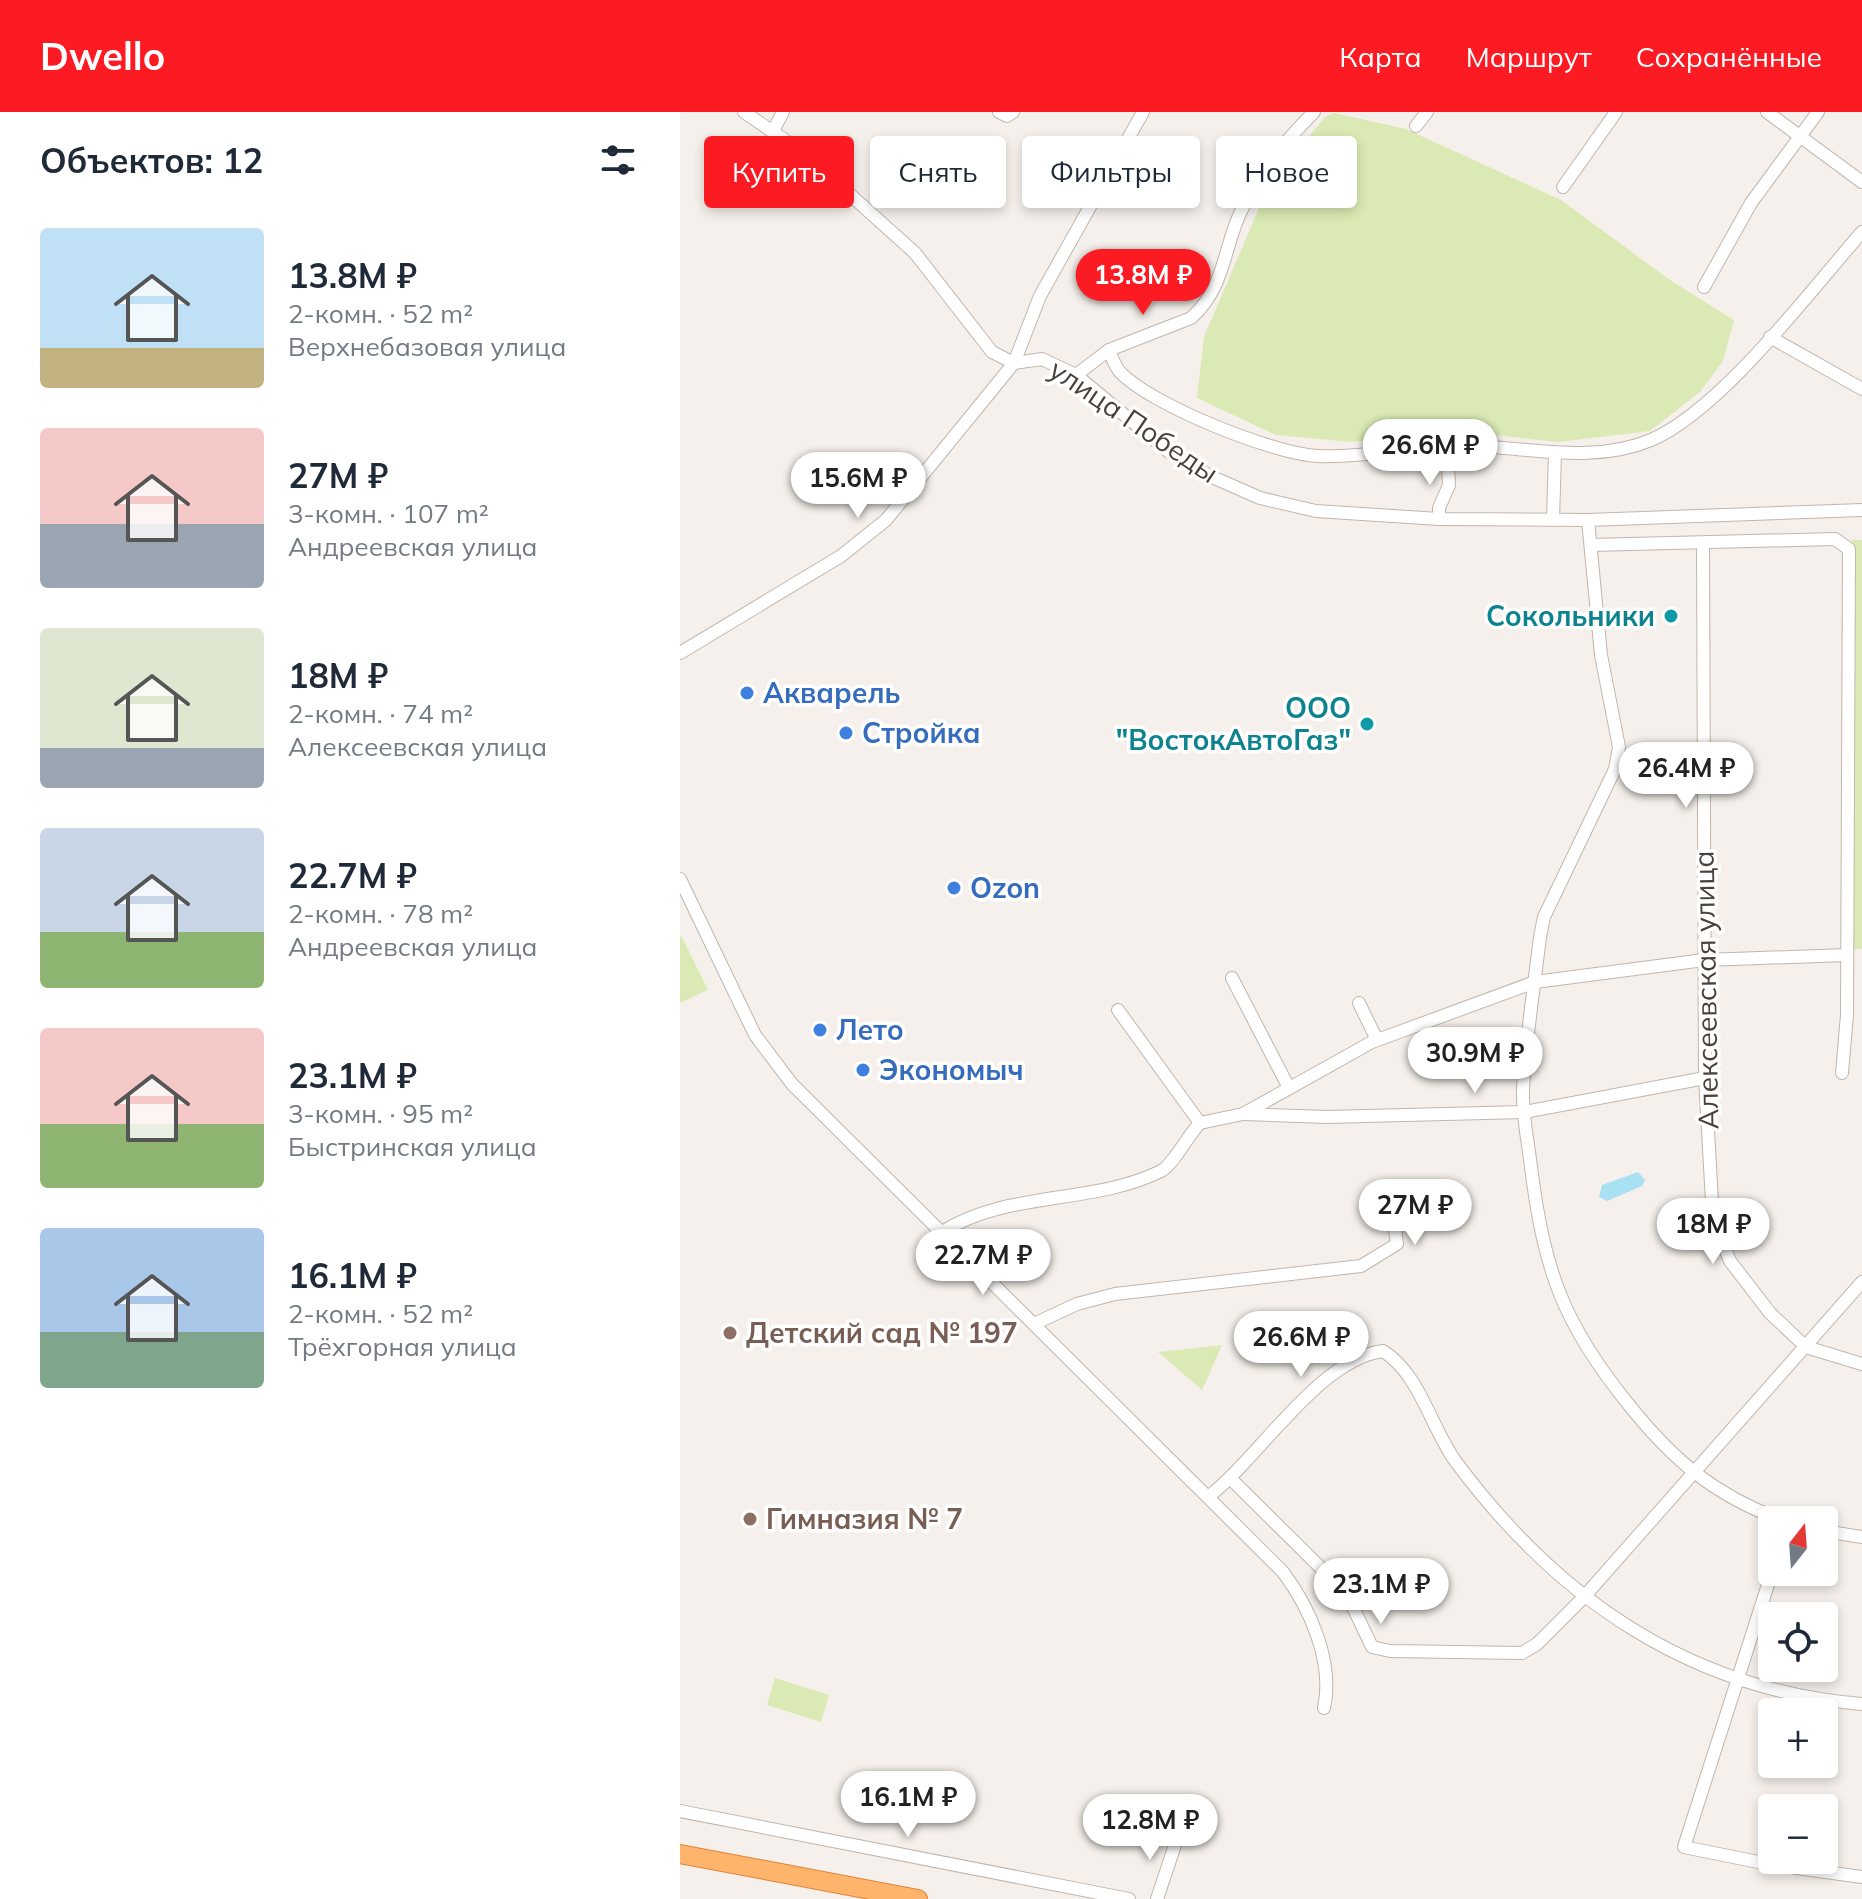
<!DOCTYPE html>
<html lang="ru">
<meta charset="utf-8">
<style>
body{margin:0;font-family:Mulish,sans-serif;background:#f2f2f3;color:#1f2937;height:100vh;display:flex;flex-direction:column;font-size:30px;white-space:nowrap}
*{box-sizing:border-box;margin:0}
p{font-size:26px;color:#747a83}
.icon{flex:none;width:44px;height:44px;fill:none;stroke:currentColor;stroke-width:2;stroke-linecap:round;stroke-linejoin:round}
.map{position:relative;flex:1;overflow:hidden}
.sheet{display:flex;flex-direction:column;background:#fff;width:680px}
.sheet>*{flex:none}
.hud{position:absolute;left:24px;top:24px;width:760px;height:72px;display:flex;gap:16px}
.needle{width:52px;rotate:17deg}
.fabs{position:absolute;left:1078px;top:1394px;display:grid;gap:16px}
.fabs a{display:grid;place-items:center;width:80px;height:80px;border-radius:8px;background:#fff;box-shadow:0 4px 12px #0003;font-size:40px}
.price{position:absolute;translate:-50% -68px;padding:0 18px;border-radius:28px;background:#fff;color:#222;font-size:26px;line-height:52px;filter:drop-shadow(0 2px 4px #0008)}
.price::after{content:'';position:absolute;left:50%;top:48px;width:24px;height:18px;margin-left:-12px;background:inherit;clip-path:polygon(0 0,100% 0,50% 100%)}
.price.selected{background:#fc1b22;color:#fff}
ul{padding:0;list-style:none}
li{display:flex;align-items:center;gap:24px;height:200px;padding:0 40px}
li span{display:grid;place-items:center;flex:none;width:224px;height:160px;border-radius:8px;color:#555}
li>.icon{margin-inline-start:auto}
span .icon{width:96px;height:96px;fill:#fffc;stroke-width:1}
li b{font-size:34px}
h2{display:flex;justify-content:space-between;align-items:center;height:96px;padding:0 40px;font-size:34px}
.chip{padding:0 28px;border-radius:8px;background:#fff;box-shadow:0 4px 12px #0003;font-size:28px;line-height:72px}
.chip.selected{background:#fc1b22;color:#fff}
header{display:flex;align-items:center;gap:48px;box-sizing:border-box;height:112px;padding:0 40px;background:#fc1b22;color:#fff}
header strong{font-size:38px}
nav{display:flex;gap:44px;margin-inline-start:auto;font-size:28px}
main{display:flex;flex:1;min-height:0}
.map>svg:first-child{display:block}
.green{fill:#dbeab4}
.water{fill:#a7e1f2}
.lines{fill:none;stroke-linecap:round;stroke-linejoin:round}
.minor-casing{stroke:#c1b6ad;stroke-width:14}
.highway-casing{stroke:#e0853a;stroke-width:20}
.minor{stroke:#fff;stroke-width:12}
.highway{stroke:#ffb46c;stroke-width:18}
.culture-dot{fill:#0f9aa8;stroke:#fff;stroke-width:3}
.shop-dot{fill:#3f7fe0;stroke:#fff;stroke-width:3}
.education-dot{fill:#8d6e63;stroke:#fff;stroke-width:3}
.labels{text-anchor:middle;stroke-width:7;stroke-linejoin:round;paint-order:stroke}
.street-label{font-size:28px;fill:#4a4038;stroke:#fff}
.culture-label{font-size:28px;font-weight:bold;fill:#0d838f;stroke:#fff;text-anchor:end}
.shop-label{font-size:28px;font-weight:bold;fill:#366cbe;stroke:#fff;text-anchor:start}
.education-label{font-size:28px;font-weight:bold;fill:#785e54;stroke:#fff;text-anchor:start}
</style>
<header>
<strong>Dwello</strong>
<nav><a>Карта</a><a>Маршрут</a><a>Сохранённые</a></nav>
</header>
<main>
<section class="sheet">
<h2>Объектов: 12<svg class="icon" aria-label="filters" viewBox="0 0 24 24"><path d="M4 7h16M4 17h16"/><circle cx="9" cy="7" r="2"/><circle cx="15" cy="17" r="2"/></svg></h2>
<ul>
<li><span style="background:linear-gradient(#bfe0f5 75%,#c2b280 0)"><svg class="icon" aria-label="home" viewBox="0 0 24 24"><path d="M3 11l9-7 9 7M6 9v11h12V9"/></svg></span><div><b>13.8M ₽</b><p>2-комн. · 52 m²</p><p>Верхнебазовая улица</p></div></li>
<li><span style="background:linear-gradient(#f6c9c9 60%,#9aa5b1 0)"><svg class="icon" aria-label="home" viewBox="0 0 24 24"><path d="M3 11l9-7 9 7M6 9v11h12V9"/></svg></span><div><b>27M ₽</b><p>3-комн. · 107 m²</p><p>Андреевская улица</p></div></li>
<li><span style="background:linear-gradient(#dfe7d0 75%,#9aa5b1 0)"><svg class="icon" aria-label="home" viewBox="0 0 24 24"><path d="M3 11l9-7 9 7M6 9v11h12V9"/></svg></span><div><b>18M ₽</b><p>2-комн. · 74 m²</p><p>Алексеевская улица</p></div></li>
<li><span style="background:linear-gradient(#c9d6e8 65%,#8fb573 0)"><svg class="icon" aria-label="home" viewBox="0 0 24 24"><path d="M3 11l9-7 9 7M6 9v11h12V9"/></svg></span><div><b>22.7M ₽</b><p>2-комн. · 78 m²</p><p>Андреевская улица</p></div></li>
<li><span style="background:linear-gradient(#f6c9c9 60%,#8fb573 0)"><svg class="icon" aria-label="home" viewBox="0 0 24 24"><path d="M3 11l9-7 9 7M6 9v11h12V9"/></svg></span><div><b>23.1M ₽</b><p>3-комн. · 95 m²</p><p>Быстринская улица</p></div></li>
<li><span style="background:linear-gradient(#a9c7e8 65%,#7fa58c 0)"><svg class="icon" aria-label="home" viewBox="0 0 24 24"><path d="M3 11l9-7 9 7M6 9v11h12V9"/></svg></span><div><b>16.1M ₽</b><p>2-комн. · 52 m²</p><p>Трёхгорная улица</p></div></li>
</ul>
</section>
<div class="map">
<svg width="1182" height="1787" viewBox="0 0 1182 1787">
<rect width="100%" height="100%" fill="#f5f0eb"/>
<g class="green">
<path d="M654,1l72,16 155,71 109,80 64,40 -11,41 -23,31 -50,39 -92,11 -99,-11 -108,11 -75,-7 -79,-37 7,-61 64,-150 57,-70z"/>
<path d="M1172,428h10v409h-11z"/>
<path d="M1,823l27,55 -28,13v-66z"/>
<path d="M542,1233l-20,45 -44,-38z"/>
<path d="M95,1566l54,17 -8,27 -54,-17z"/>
</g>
<path class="water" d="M958,1060l7,8 -3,6 -35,15 -8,-4 3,-12z"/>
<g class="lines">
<g class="minor-casing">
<g id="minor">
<path d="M64,0l61,42 110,99 77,99 22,11 28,-4 34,16 93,77 41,24 50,22 56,13 123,8 149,1 274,-10"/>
<path d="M319,0l8,4 6,-4"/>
<path d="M1087,0l95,70"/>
<path d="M736,14l11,-14"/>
<path d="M93,19l10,-19"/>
<path d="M883,75l53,-75"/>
<path d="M1024,175l47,-84 67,-91"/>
<path d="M1090,225l92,52"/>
<path d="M429,238c3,7 6,17 11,22 31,33 153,82 199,84 48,2 97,-10 146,-10 61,0 127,19 186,-6 70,-30 159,-149 211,-208"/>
<path d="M396,263l33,-25 82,-32c32,-28 32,-64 47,-100 17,-41 45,-75 76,-106"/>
<path d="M759,407v-11l10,-23 -2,-38"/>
<path d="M873,408l2,-67"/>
<path d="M908,408l13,135 18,92 -4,22 -71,148 -4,20c-6,50 -14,101 -17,152 -1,26 5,52 8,78 13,103 32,157 98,238 44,55 86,91 153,115"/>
<path d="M1023,431l2,535 8,141 17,42 40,52 36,34 56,17"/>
<path d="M911,433l244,-6 14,10 -2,466 -5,58"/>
<path d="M0,541l161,-97 45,-36 128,-157 26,-67 103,-184"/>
<path d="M0,767l75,156 37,49 491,488c27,36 51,90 41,136"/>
<path d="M552,866l57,110"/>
<path d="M679,891l18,37"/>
<path d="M438,898l82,113"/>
<path d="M563,1002l84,3 197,-5 181,-34"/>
<path d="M262,1120c66,-42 151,-27 219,-61 13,-7 27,-36 39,-48l43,-9 129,-72 163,-60 169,-22 142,-5"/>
<path d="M356,1211l41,-19 38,-10 246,-28 36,-22 -7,-52"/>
<path d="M551,1367l103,102 19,26 19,40 18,4 132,2 15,-9 46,-46 279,-316"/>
<path d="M528,1385c52,-40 111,-138 175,-146 37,23 48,77 73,111 101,136 234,228 406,242"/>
<path d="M1144,1419l38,6"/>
<path d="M1092,1460l-88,275 84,17 94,13"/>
<path d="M0,1699l449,88"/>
<path d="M477,1787l19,-57"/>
</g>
</g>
<g class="highway-casing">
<path id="highway" d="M0,1742l238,45"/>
</g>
<use href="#minor" class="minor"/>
<use href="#highway" class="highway"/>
</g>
<g class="culture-dot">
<circle cx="991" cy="504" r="8"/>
<circle cx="687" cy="612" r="8"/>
</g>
<g class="shop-dot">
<circle cx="67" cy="581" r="8"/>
<circle cx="166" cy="621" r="8"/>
<circle cx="274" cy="776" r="8"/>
<circle cx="140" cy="918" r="8"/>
<circle cx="183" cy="958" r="8"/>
</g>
<g class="education-dot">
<circle cx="50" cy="1221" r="8"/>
<circle cx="70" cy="1407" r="8"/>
</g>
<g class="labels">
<g class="street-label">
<text transform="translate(454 309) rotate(34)" y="10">улица Победы</text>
<text transform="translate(1026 878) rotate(-91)" y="10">Алексеевская улица</text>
</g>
<g class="culture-label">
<text x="975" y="514">Сокольники</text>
<text x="671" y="606">ООО<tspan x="671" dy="32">"ВостокАвтоГаз"</tspan></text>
</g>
<g class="shop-label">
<text x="83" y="591">Акварель</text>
<text x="182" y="631">Стройка</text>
<text x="290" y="786">Ozon</text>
<text x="156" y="928">Лето</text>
<text x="199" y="968">Экономыч</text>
</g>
<g class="education-label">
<text x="66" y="1231">Детский сад № 197</text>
<text x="86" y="1417">Гимназия № 7</text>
</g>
</g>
</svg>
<div class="fabs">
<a><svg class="needle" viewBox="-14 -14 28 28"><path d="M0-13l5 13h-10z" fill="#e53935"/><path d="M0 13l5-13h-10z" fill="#747a83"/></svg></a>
<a><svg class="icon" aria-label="locate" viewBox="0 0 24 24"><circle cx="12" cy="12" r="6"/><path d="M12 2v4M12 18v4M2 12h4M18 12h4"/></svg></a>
<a>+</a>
<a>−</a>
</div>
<b class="price selected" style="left:463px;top:205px">13.8M ₽</b>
<b class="price" style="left:750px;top:375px">26.6M ₽</b>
<b class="price" style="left:178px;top:408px">15.6M ₽</b>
<b class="price" style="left:1006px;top:698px">26.4M ₽</b>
<b class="price" style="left:795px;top:983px">30.9M ₽</b>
<b class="price" style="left:735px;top:1135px">27M ₽</b>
<b class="price" style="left:1033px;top:1154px">18M ₽</b>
<b class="price" style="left:303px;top:1185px">22.7M ₽</b>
<b class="price" style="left:621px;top:1267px">26.6M ₽</b>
<b class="price" style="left:701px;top:1514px">23.1M ₽</b>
<b class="price" style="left:228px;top:1727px">16.1M ₽</b>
<b class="price" style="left:470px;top:1750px">12.8M ₽</b>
<div class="hud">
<a class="chip selected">Купить</a>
<a class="chip">Снять</a>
<a class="chip">Фильтры</a>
<a class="chip">Новое</a>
</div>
</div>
</main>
